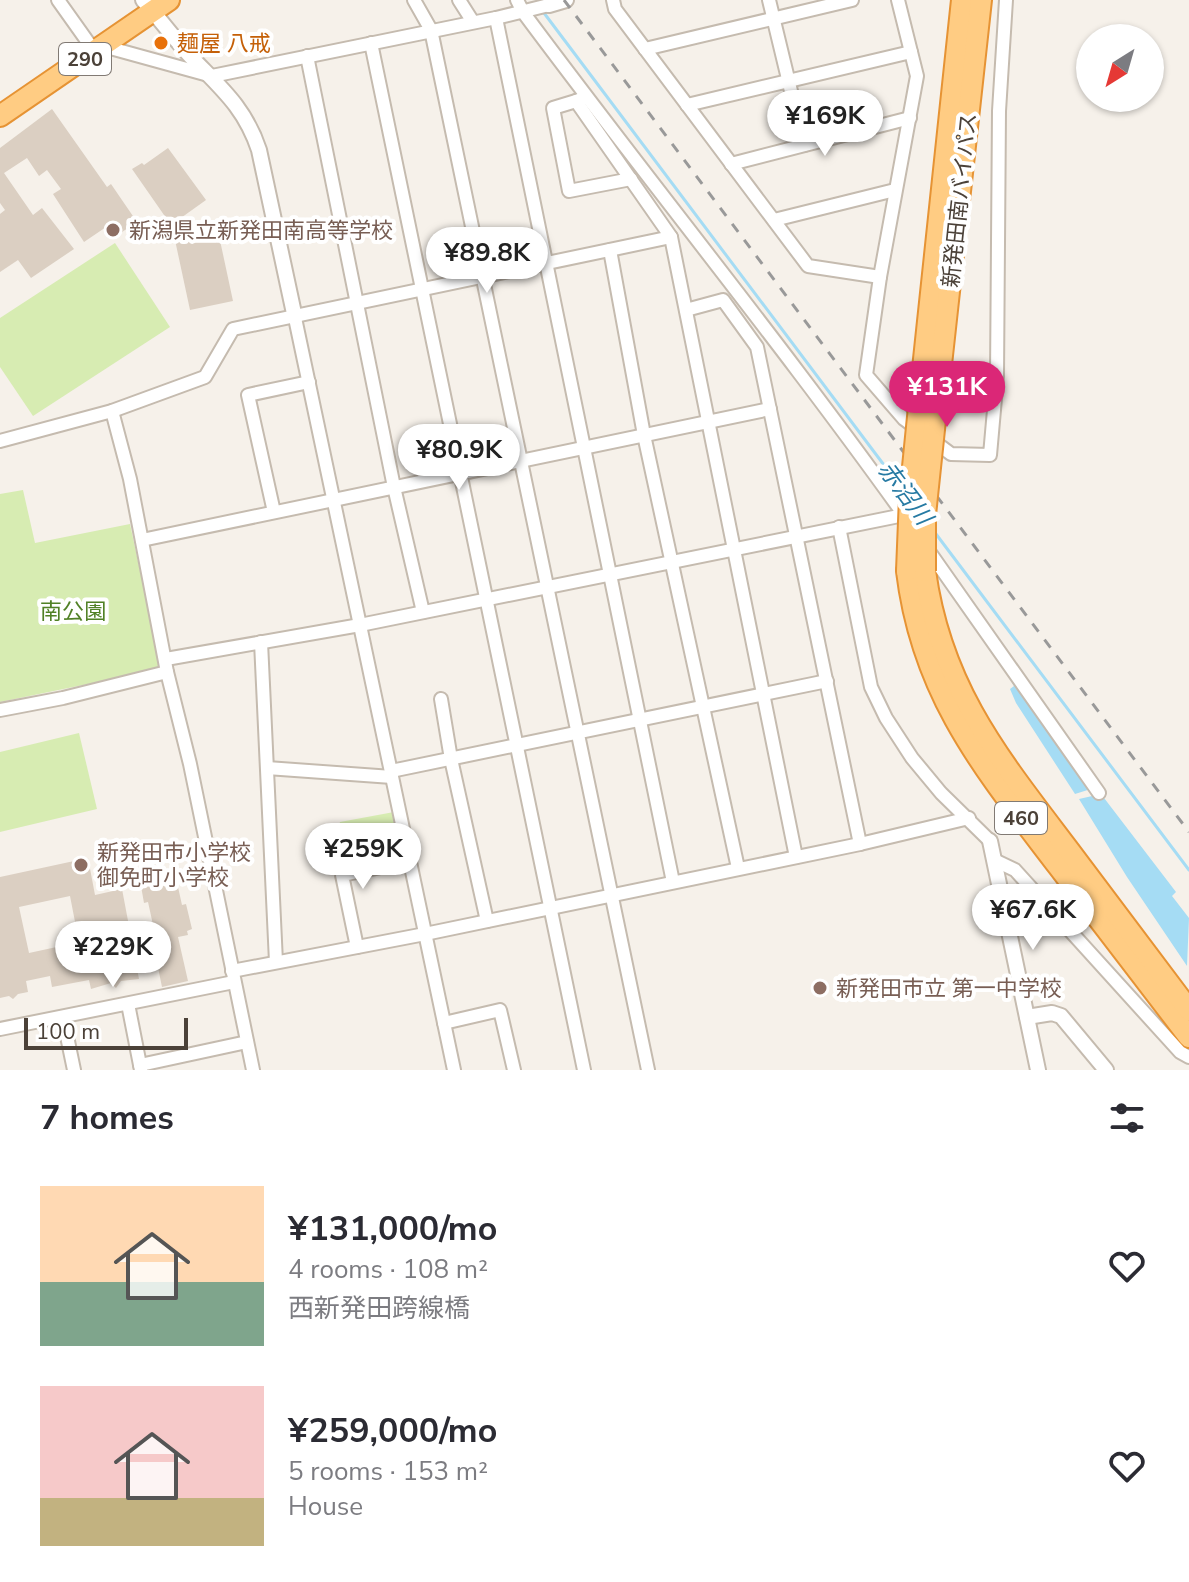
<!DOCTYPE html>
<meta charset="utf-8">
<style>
body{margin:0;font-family:"Nunito Sans","Noto Sans JP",sans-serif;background:#f7f7f7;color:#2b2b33;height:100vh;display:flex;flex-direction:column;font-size:30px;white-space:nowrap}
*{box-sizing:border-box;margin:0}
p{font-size:26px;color:#7c7c81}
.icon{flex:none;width:44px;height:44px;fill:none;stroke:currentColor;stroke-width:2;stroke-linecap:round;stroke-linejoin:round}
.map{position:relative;height:1070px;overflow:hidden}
.details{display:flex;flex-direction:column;background:#fff;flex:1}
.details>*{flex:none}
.needle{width:52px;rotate:217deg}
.buttons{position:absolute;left:1076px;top:24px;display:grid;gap:16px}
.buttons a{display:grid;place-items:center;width:88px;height:88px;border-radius:50%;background:#fff;box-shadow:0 2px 6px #0004;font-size:40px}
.scale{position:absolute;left:24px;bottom:20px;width:164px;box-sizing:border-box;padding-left:8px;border:4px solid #4b4138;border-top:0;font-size:22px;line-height:28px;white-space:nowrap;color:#4b4138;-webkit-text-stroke:6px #fff;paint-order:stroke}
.price{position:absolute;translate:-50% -68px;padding:0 18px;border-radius:28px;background:#fff;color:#222;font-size:26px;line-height:52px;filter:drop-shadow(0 2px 4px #0008)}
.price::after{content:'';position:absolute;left:50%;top:48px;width:24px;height:18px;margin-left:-12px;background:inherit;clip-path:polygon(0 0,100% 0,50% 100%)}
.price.active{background:#db2777;color:#fff}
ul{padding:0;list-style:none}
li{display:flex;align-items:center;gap:24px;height:200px;padding:0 40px}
li span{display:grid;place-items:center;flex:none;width:224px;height:160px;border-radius:0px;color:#555}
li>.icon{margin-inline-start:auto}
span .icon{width:96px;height:96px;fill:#fffc;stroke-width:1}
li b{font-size:34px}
h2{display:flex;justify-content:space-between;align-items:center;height:96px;padding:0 40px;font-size:34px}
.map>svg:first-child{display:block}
.green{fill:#d7ecb2}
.water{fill:#a5dcf4}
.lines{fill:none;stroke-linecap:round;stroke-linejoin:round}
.stream{stroke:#a5dcf4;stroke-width:3}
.building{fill:#dbcfc2;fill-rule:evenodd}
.minor-casing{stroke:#c5bbaf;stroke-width:16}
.tertiary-casing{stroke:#c5bbaf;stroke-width:18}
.trunk-casing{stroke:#e69334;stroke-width:24}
.minor{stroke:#fff;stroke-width:12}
.tertiary{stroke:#fff;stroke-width:14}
.trunk{stroke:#ffcc83;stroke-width:20}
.rail{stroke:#999;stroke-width:3;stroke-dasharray:10 10;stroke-linecap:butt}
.trunk-bridge-casing{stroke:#e69334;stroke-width:24;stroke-linecap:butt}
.trunk-bridge{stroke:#ffcc83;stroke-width:20}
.food-dot{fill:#e8710a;stroke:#fff;stroke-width:3}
.education-dot{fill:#8d6e63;stroke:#fff;stroke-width:3}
.labels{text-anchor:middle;stroke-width:8;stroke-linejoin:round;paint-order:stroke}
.shield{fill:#fff;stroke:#817a74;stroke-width:2}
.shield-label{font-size:20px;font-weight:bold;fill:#4b4138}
.food-label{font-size:22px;fill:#c56008;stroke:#fff;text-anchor:start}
.street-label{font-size:22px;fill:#4b4138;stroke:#fff}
.education-label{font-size:22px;fill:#785e54;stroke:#fff;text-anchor:start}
.park-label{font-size:22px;fill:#518126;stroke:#fff}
.water-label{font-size:24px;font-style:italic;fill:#267aa3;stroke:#fff}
</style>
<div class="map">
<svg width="1189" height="1070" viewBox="0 0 1189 1070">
<rect width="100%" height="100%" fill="#f6f1ea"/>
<g class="green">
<path d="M115,243l55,84 -137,89 -33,-49v-49z"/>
<path d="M23,490l12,53 95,-19 31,145 -161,33v-208z"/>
<path d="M79,733l18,76 -97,23v-80z"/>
<path d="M394,812l10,46 -63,14 -8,-32 7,-18z"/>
</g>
<g class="water">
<path d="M1005,670l89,118 -19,6 -59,-91 -6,-14 4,-3z"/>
<path d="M1101,794l75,98 -4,4 17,22 -2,48 -60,-89 -48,-78z"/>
</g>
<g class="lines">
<g class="stream">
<path d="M541,9l361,480"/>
<path d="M933,530l256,340"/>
</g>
</g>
<g class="building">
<path d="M52,109l55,78 4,-3 26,38 -18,12 -7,-11 -28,19 -31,-48 8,-5 -14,-19 -8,6 -12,-18 -23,15 29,42 9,-7 32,41 -43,29 -13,-18 -18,12v-58l5,-4 -5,-7v-55z"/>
<path d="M168,148l38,52 -35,25 -39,-56 10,-6 2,2z"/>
<path d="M204,230l1,4 13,-3 15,70 -43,9 -15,-70z"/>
<path d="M88,858l7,37 27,-6 17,90 -18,2 -5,7 -5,-5 -20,6 -2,-9 -37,7 -2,-11 -24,5 2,11 -10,2 -5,5 -4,-3 -9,2v-121zM70,896l7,36 -4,1 2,10 -46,10 -10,-46z"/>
<path d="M176,878l6,27 4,-1 6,25 -5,2 1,4 -10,2 10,44 -26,6 -7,-34 4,-1 -11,-50 -4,1 -3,-17z"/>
</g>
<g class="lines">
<g class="minor-casing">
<g id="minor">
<path d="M58,0l37,52"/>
<path d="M414,0l17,30 217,1040"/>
<path d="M459,0l14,22"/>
<path d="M517,0l6,12c127,171 262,336 386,510"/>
<path d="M613,0l2,9 193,257 72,11"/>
<path d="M769,0l35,145"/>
<path d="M898,0l19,76 -37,201 -14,98 38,44 47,35 39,1 7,-79 2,-265 7,-111"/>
<path d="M496,18l177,864"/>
<path d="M371,43l213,1027"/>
<path d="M103,46l109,30 284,-58 53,-13"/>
<path d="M645,49l207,-49"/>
<path d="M307,56l87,431 29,125"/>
<path d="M586,97l-10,4 95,136 125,620"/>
<path d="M576,101l-23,7 16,83 62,-12"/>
<path d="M687,105l224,-53"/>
<path d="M731,164l179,-46"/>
<path d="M774,220l121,-30"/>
<path d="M610,250l34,185 94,433"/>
<path d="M686,310l37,-10 34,47 103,497"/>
<path d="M295,318l159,752"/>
<path d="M112,411l18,68 37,193 23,92 63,306"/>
<path d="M0,441l112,-30 93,-34 28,-48 438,-92"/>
<path d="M274,512l-26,-117 61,-13"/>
<path d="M839,527l32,160 15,31 26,40 29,35 49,48"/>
<path d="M142,540l628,-131"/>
<path d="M926,547l173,246"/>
<path d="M261,642l15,320"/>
<path d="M166,659l194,-34 544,-110"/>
<path d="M441,699l10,60 36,162"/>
<path d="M0,710l63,-12 104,-26"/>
<path d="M267,768l125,9"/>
<path d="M391,771l436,-90"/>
<path d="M994,860l21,10 165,182 9,5"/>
<path d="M357,947l-15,-72 68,-14"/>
<path d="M232,971l193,-37 435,-90 109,-26"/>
<path d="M128,1004l13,66"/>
<path d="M63,1017l11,53"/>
<path d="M444,1023l56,-13 14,60"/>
<path d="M0,1029l234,-47"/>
<path d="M140,1065l107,-23"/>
</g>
</g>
<g class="tertiary-casing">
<g id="tertiary">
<path d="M143,0c17,19 32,40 50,59 29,30 52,49 66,91l36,168"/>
<path d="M549,5l17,-5"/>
<path d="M990,841l48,229"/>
<path d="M1027,1017l25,-4 9,3 45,54"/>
</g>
</g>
<g class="trunk-casing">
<g id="trunk">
<path d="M0,116l169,-116"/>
<path d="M920,397l42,-397"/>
<path d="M937,401l44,-401"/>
<path d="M907,571c15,125 78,199 151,295 44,57 87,114 131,171"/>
<path d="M925,571c16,117 74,187 143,278 40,54 81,107 121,161"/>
</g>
</g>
<use href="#minor" class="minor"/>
<use href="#tertiary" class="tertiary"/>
<use href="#trunk" class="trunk"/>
<path class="rail" d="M564,0l625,832"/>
<g class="trunk-bridge-casing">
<g id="trunk-bridge">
<path d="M907,571l3,-74 10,-100"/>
<path d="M925,571v-56l12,-114"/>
</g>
</g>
<use href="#trunk-bridge" class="trunk-bridge"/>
</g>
<circle class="food-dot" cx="161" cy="43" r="8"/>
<g class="education-dot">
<circle cx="113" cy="230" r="8"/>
<circle cx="81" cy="865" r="8"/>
<circle cx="820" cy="988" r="8"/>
</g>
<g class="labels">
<g class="shield">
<rect x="59" y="43" width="52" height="32" rx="6"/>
<rect x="995" y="802" width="52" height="32" rx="6"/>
</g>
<g class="shield-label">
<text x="85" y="66">290</text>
<text x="1021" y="825">460</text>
</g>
<g class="food-label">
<text x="177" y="51">麺屋 八戒</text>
</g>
<g class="street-label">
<text transform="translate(959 200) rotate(-84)" y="8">新発田南バイパス</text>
</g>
<g class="education-label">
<text x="129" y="238">新潟県立新発田南高等学校</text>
<text x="97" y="860">新発田市小学校<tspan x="97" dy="25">御免町小学校</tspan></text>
<text x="836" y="996">新発田市立 第一中学校</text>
</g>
<g class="park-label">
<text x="73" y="619">南公園</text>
</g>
<g class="water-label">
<text transform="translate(905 493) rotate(53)" y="8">赤沼川</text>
</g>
</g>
</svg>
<div class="buttons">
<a><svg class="needle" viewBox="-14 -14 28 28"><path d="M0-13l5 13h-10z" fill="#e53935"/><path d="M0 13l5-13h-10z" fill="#7c7c81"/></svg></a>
</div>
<div class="scale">100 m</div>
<b class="price" style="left:825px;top:158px">¥169K</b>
<b class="price" style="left:487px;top:295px">¥89.8K</b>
<b class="price active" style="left:947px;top:429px">¥131K</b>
<b class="price" style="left:459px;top:492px">¥80.9K</b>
<b class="price" style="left:363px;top:891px">¥259K</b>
<b class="price" style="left:1033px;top:952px">¥67.6K</b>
<b class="price" style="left:113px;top:989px">¥229K</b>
</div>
<section class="details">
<h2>7 homes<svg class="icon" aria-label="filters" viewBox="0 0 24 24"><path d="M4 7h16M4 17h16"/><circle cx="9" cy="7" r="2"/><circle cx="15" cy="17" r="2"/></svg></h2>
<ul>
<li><span style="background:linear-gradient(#ffd9b3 60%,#7fa58c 0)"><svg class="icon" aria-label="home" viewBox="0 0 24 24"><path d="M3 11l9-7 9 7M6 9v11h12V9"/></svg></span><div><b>¥131,000/mo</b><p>4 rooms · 108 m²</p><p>西新発田跨線橋</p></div><svg class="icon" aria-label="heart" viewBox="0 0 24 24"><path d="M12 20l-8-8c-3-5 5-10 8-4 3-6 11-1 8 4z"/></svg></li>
<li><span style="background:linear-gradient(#f6c9c9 70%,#c2b280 0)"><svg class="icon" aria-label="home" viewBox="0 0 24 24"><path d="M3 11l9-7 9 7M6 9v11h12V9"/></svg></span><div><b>¥259,000/mo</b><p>5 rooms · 153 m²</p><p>House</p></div><svg class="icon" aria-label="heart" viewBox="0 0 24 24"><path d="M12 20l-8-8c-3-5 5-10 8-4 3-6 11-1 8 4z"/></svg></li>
</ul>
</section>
